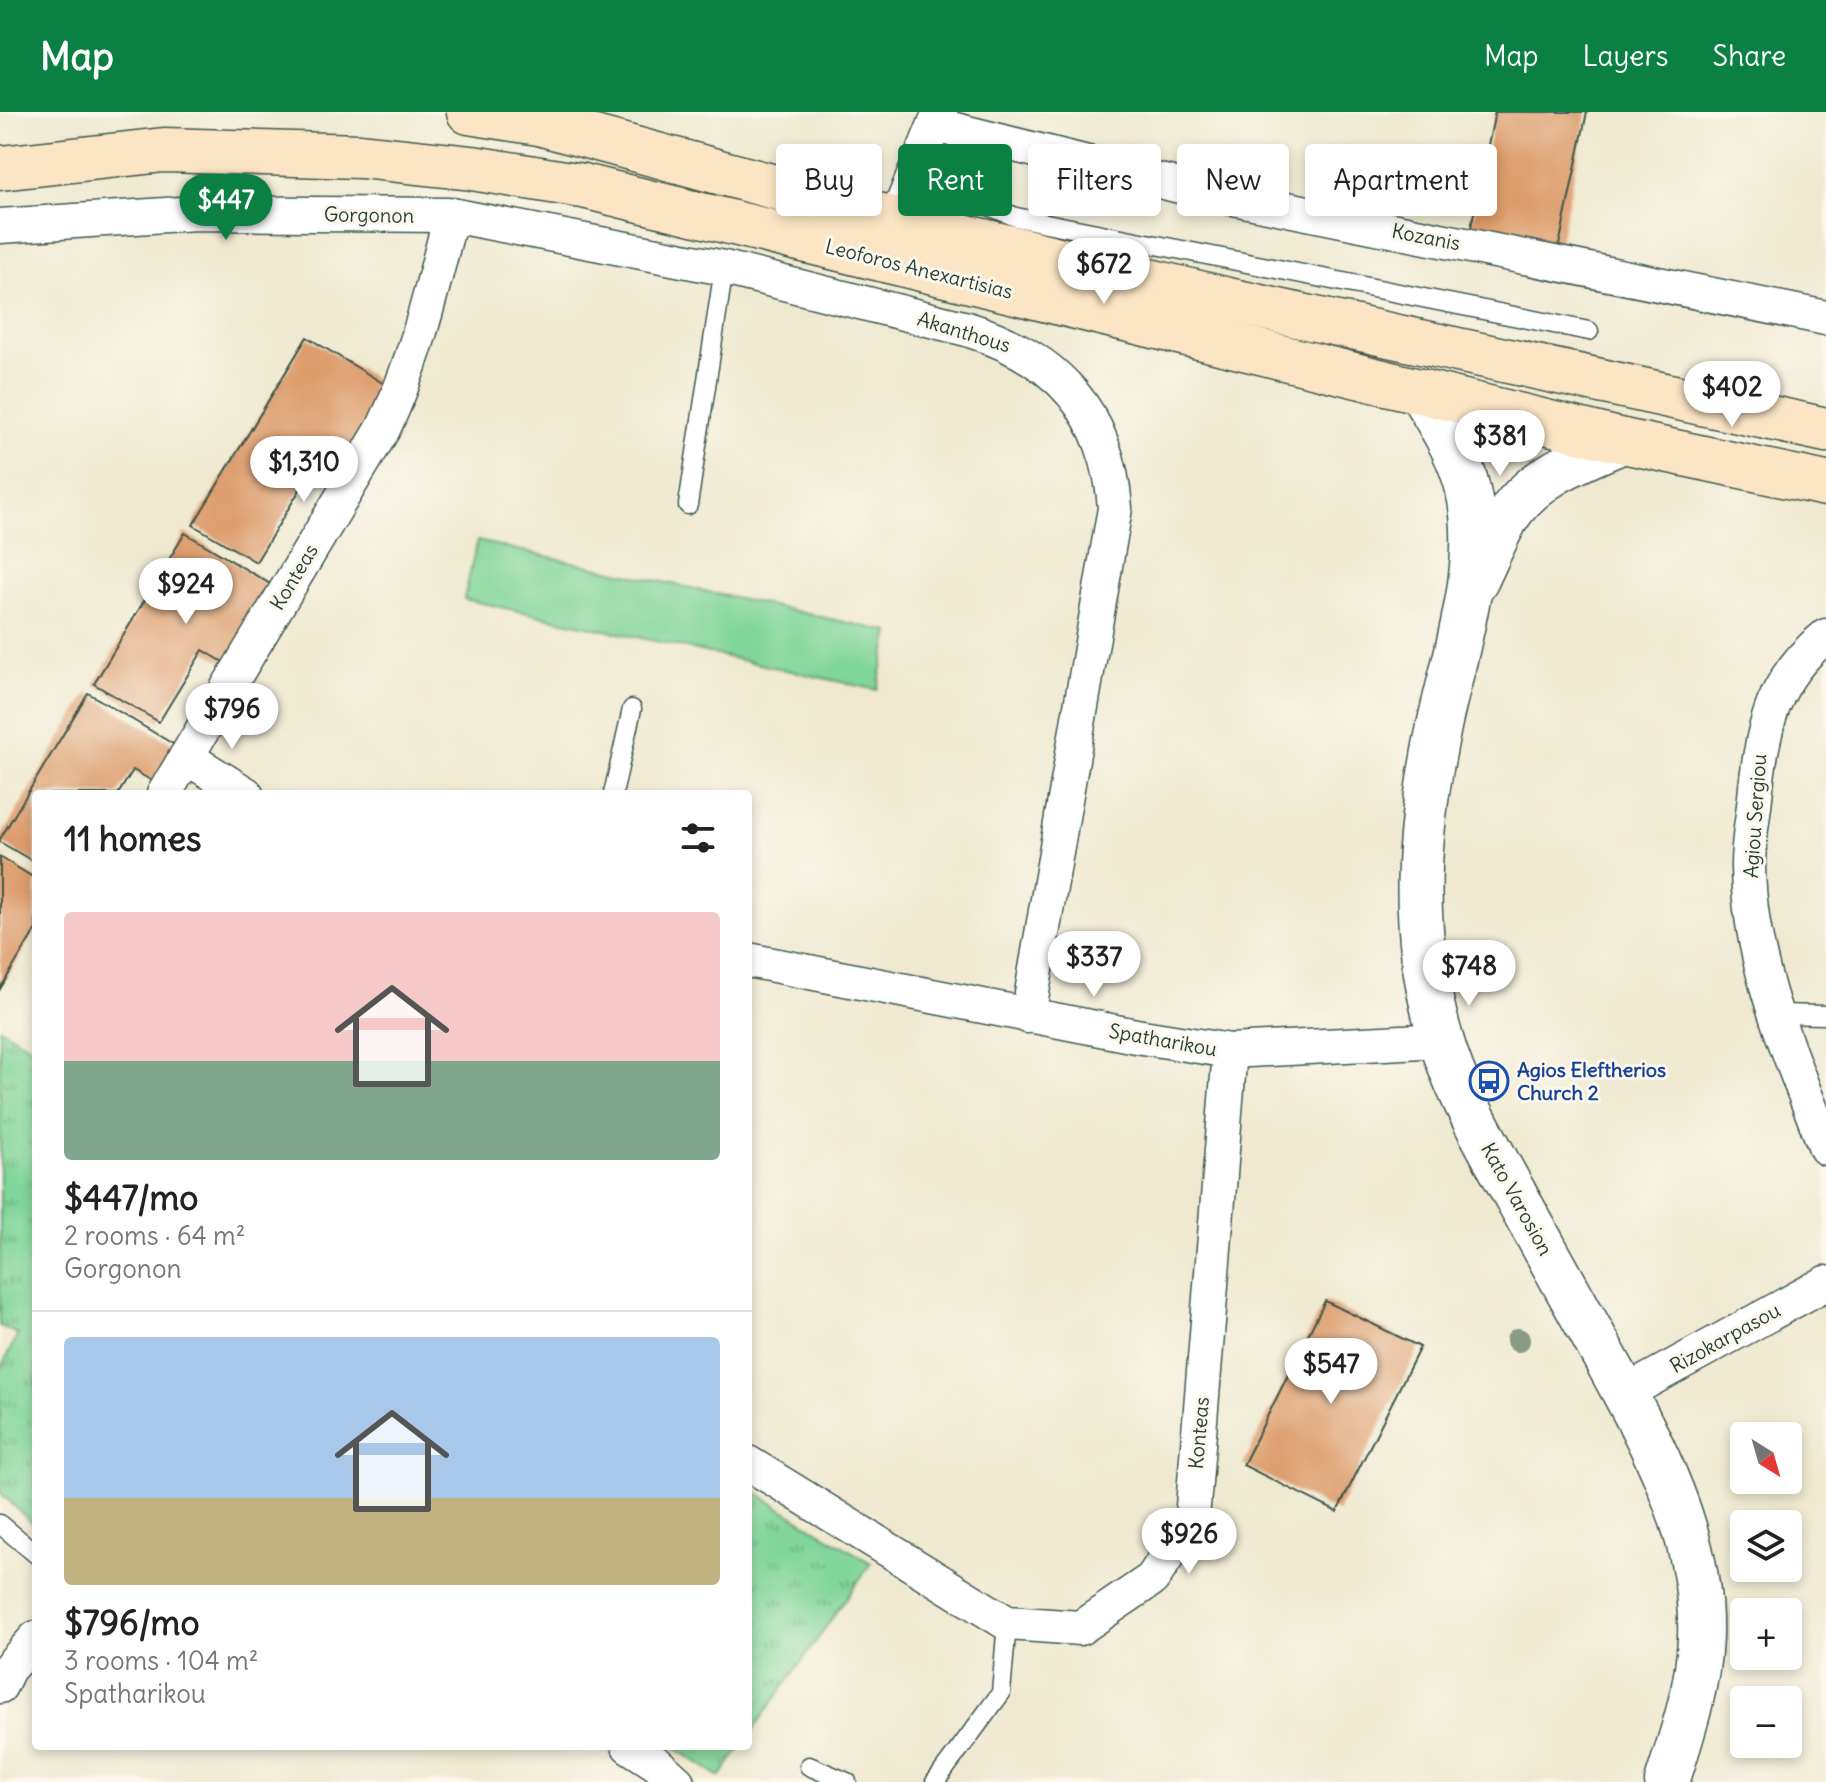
<!DOCTYPE html>
<meta charset="utf-8">
<style>
body{margin:0;font-family:Delius,sans-serif;background:#f6f6f6;color:#222;height:100vh;display:flex;flex-direction:column;font-size:30px;white-space:nowrap}
*{box-sizing:border-box;margin:0}
p{font-size:26px;color:#767676}
.icon{flex:none;width:44px;height:44px;fill:none;stroke:currentColor;stroke-width:2;stroke-linecap:round;stroke-linejoin:round}
.map{position:relative;flex:1;overflow:hidden}
.panel{position:absolute;left:32px;top:678px;width:720px;height:960px;display:flex;flex-direction:column;background:#fff;border-radius:8px;box-shadow:0 4px 12px #0003}
.panel>*{flex:none}
.banner{position:absolute;left:776px;top:32px;width:760px;height:72px;display:flex;gap:16px}
.needle{width:52px;rotate:143deg}
.tools{position:absolute;left:1730px;top:1310px;display:grid;gap:16px}
.tools a{display:grid;place-items:center;width:72px;height:72px;border-radius:8px;background:#fff;box-shadow:0 4px 12px #0003;font-size:40px}
.price{position:absolute;translate:-50% -68px;padding:0 18px;border-radius:28px;background:#fff;color:#222;font-size:26px;line-height:52px;filter:drop-shadow(0 2px 4px #0008)}
.price::after{content:'';position:absolute;left:50%;top:48px;width:24px;height:18px;margin-left:-12px;background:inherit;clip-path:polygon(0 0,100% 0,50% 100%)}
.price.current{background:#0b8043;color:#fff}
ul{padding:0;list-style:none}
li{display:grid;align-content:center;gap:16px;height:424px;padding:0 32px}
li+li{border-top:2px solid #e0e0e0}
li span{display:grid;place-items:center;height:248px;border-radius:8px;color:#555}
li>.icon{margin-inline-start:auto}
span .icon{width:144px;height:144px;fill:#fffc;stroke-width:1}
li b{font-size:34px}
h2{display:flex;justify-content:space-between;align-items:center;height:96px;padding:0 32px;font-size:34px}
.chip{padding:0 28px;border-radius:8px;background:#fff;box-shadow:0 4px 12px #0003;font-size:28px;line-height:72px}
.chip.current{background:#0b8043;color:#fff}
header{display:flex;align-items:center;gap:48px;box-sizing:border-box;height:112px;padding:0 40px;background:#0b8043;color:#fff}
header strong{font-size:38px}
nav{display:flex;gap:44px;margin-inline-start:auto;font-size:28px}
.map>svg:first-child{display:block}
.green{fill:#80d598;stroke:#508966;stroke-width:2}
.park{fill:url(#park-tufts);stroke:#508966;stroke-width:2}
.building{fill:#dd9c6c}
.lines{fill:none;stroke-linecap:round;stroke-linejoin:round}
.service-casing{stroke:#3e574b;stroke-width:21}
.minor-casing{stroke:#3e574b;stroke-width:37}
.tertiary-casing{stroke:#3e574b;stroke-width:47}
.secondary-casing{stroke:#3e574b;stroke-width:47}
.service{stroke:#fff;stroke-width:18}
.minor{stroke:#fff;stroke-width:34}
.tertiary{stroke:#fff;stroke-width:44}
.secondary{stroke:#fce5c4;stroke-width:44}
.tree{fill:#879b85}
.labels{text-anchor:middle;stroke-width:6;stroke-linejoin:round;paint-order:stroke}
.street-label{font-size:20px;fill:#1f3d34;stroke:#fbf7ec}
.transit-label{font-size:20px;font-weight:bold;fill:#164399;stroke:#fbf7ec;text-anchor:start}
</style>
<header>
<strong>Map</strong>
<nav><a>Map</a><a>Layers</a><a>Share</a></nav>
</header>
<div class="map">
<svg width="1826" height="1670" viewBox="0 0 1826 1670">
<defs>
<pattern id="park-tufts" width="24" height="20" patternUnits="userSpaceOnUse" patternTransform="scale(2)"><rect width="24" height="20" fill="#80d598"/><path d="M3 7l-1-3M5 7V3M7 7l1-3M15 17l-1-3M17 17v-4M19 17l1-3" fill="none" stroke="#68ae7d"/></pattern>
</defs>
<rect width="100%" height="100%" fill="#fbf7ec"/>
<filter id="ink" filterUnits="userSpaceOnUse"><feTurbulence type="fractalNoise" baseFrequency=".0125" numOctaves="2"/><feDisplacementMap in="SourceGraphic" scale="16" xChannelSelector="R" yChannelSelector="G"/><feConvolveMatrix kernelMatrix="1 2 1 2 8 2 1 2 1" color-interpolation-filters="sRGB"/></filter>
<filter id="wash" filterUnits="userSpaceOnUse"><feTurbulence type="fractalNoise" baseFrequency=".006" numOctaves="4" result="noise"/><feDisplacementMap in="SourceGraphic" scale="32" xChannelSelector="R" yChannelSelector="G"/><feGaussianBlur stdDeviation="1.8" result="paint"/><feColorMatrix in="noise" values="0 0 0 0 0 0 0 0 0 0 0 0 0 0 0 0 0 1.4 0 .05"/><feComposite in="paint" operator="in"/></filter>
<g filter="url(#wash)">
<rect width="100%" height="100%" fill="#efe9d0"/>
<path class="green" d="M477,429l413,91 -13,58 -413,-91z"/>
<g class="park">
<path d="M0,916l36,22v477l-36,-35v-122l18,-36 -18,-8z"/>
<path d="M748,1376l123,75 -123,174z"/>
<path d="M672,1634h70l-22,31z"/>
</g>
<g id="blocks">
<g class="building">
<path d="M1495,0h92l-30,143 -88,-18z"/>
<path d="M307,225l87,53 -45,74 -25,-14 -68,112 -63,-37z"/>
<path d="M185,421l97,58 -47,78 -32,-19 -44,72 -65,-38z"/>
<path d="M88,581l95,57 -22,36 -28,-16 -15,24h-82v69l-36,-21v-3z"/>
<path d="M0,745l36,22v50l-36,60z"/>
<path d="M1325,1189l95,46 -83,165 -94,-47z"/>
</g>
</g>
</g>
<g filter="url(#ink)">
<use href="#blocks" fill-opacity="0" stroke="#3e574b" stroke-width="2"/>
<g class="lines">
<g class="service-casing">
<g id="service">
<path d="M994,26l-11,49 8,20 25,10 573,114"/>
<path d="M688,393l36,-237"/>
<path d="M613,682l19,-85"/>
<path d="M1774,902l52,1"/>
<path d="M0,1412l36,30"/>
<path d="M809,1654l38,16"/>
<path d="M935,1670l66,-89 6,-70"/>
</g>
</g>
<g class="minor-casing">
<g id="minor">
<path d="M935,13l269,67 622,126"/>
<path d="M896,108l44,-108"/>
<path d="M0,114l196,-13 255,2 273,53 243,61c90,28 141,83 148,179l-87,508"/>
<path d="M1826,524c-52,41 -63,89 -70,151 -2,26 -8,53 -8,79 1,99 43,191 78,282"/>
<path d="M186,645l60,37"/>
<path d="M164,682l219,-365c33,-68 49,-141 68,-214"/>
<path d="M748,848l388,76 94,15 211,-11"/>
<path d="M1625,1281l201,-110"/>
<path d="M748,1351l259,160 73,5 72,-49 40,-60 38,-468"/>
<path d="M0,1574l8,-17 28,-31"/>
<path d="M629,1634l28,18 20,18"/>
</g>
</g>
<g class="tertiary-casing">
<g id="tertiary">
<path d="M1420,279c19,32 40,63 48,99 17,72 -11,157 -27,227 -24,110 -33,211 0,322 13,46 39,92 62,134 31,56 62,112 93,168 50,91 108,189 104,297 -2,50 -18,97 -33,144"/>
<path d="M1476,469c10,-21 19,-42 30,-62 25,-42 74,-60 117,-78"/>
</g>
</g>
<g class="secondary-casing">
<g id="secondary">
<path d="M469,0l70,11 357,97 332,80 598,130"/>
<path d="M0,56l164,-18 196,6 112,12 111,18 1040,255 203,43"/>
</g>
</g>
<use href="#service" class="service"/>
<use href="#minor" class="minor"/>
<use href="#tertiary" class="tertiary"/>
<use href="#secondary" class="secondary"/>
</g>
<circle class="tree" cx="1518" cy="1228" r="12"/>
</g>
<defs>
<g id="bus-ring" transform="scale(2)"><circle r="9.5" fill="#fbf7ec" stroke="#1a4fb4" stroke-width="1.5"/><path d="M-5-6H5V4H4V6H2V4H-2V6H-4V4H-5ZM-3.5-4V0h7V-4ZM-3.5 1.2v1.5H-2V1.2ZM2 1.2v1.5H3.5V1.2Z" fill="#1a4fb4"/></g>
</defs>
<g fill-rule="evenodd">
<use href="#bus-ring" x="1489" y="969"/>
</g>
<g class="labels">
<g class="street-label">
<text transform="translate(369 103) rotate(1)" y="7">Gorgonon</text>
<text transform="translate(1426 125) rotate(11)" y="7">Kozanis</text>
<text transform="translate(919 157) rotate(14)" y="7">Leoforos Anexartisias</text>
<text transform="translate(964 220) rotate(17)" y="7">Akanthous</text>
<text transform="translate(294 465) rotate(-59)" y="7">Konteas</text>
<text transform="translate(1755 704) rotate(-86)" y="7">Agiou Sergiou</text>
<text transform="translate(1163 928) rotate(10)" y="7">Spatharikou</text>
<text transform="translate(1517 1087) rotate(61)" y="7">Kato Varosion</text>
<text transform="translate(1725 1226) rotate(-29)" y="7">Rizokarpasou</text>
<text transform="translate(1199 1321) rotate(-85)" y="7">Konteas</text>
</g>
<g class="transit-label">
<text x="1517" y="965">Agios Eleftherios<tspan x="1517" dy="23">Church 2</tspan></text>
</g>
</g>
</svg>
<div class="tools">
<a><svg class="needle" viewBox="-14 -14 28 28"><path d="M0-13l5 13h-10z" fill="#e53935"/><path d="M0 13l5-13h-10z" fill="#767676"/></svg></a>
<a><svg class="icon" aria-label="layers" viewBox="0 0 24 24"><path d="M12 4l9 5-9 5-9-5zM3 14l9 5 9-5"/></svg></a>
<a>+</a>
<a>−</a>
</div>
<b class="price current" style="left:226px;top:130px">$447</b>
<b class="price" style="left:1104px;top:194px">$672</b>
<b class="price" style="left:1732px;top:317px">$402</b>
<b class="price" style="left:1500px;top:366px">$381</b>
<b class="price" style="left:304px;top:392px">$1,310</b>
<b class="price" style="left:186px;top:514px">$924</b>
<b class="price" style="left:232px;top:639px">$796</b>
<b class="price" style="left:1094px;top:887px">$337</b>
<b class="price" style="left:1469px;top:896px">$748</b>
<b class="price" style="left:1331px;top:1294px">$547</b>
<b class="price" style="left:1189px;top:1464px">$926</b>
<div class="banner">
<a class="chip">Buy</a>
<a class="chip current">Rent</a>
<a class="chip">Filters</a>
<a class="chip">New</a>
<a class="chip">Apartment</a>
</div>
<section class="panel">
<h2>11 homes<svg class="icon" aria-label="filters" viewBox="0 0 24 24"><path d="M4 7h16M4 17h16"/><circle cx="9" cy="7" r="2"/><circle cx="15" cy="17" r="2"/></svg></h2>
<ul>
<li><span style="background:linear-gradient(#f6c9c9 60%,#7fa58c 0)"><svg class="icon" aria-label="home" viewBox="0 0 24 24"><path d="M3 11l9-7 9 7M6 9v11h12V9"/></svg></span><div><b>$447/mo</b><p>2 rooms · 64 m²</p><p>Gorgonon</p></div></li>
<li><span style="background:linear-gradient(#a9c7e8 65%,#c2b280 0)"><svg class="icon" aria-label="home" viewBox="0 0 24 24"><path d="M3 11l9-7 9 7M6 9v11h12V9"/></svg></span><div><b>$796/mo</b><p>3 rooms · 104 m²</p><p>Spatharikou</p></div></li>
</ul>
</section>
</div>
